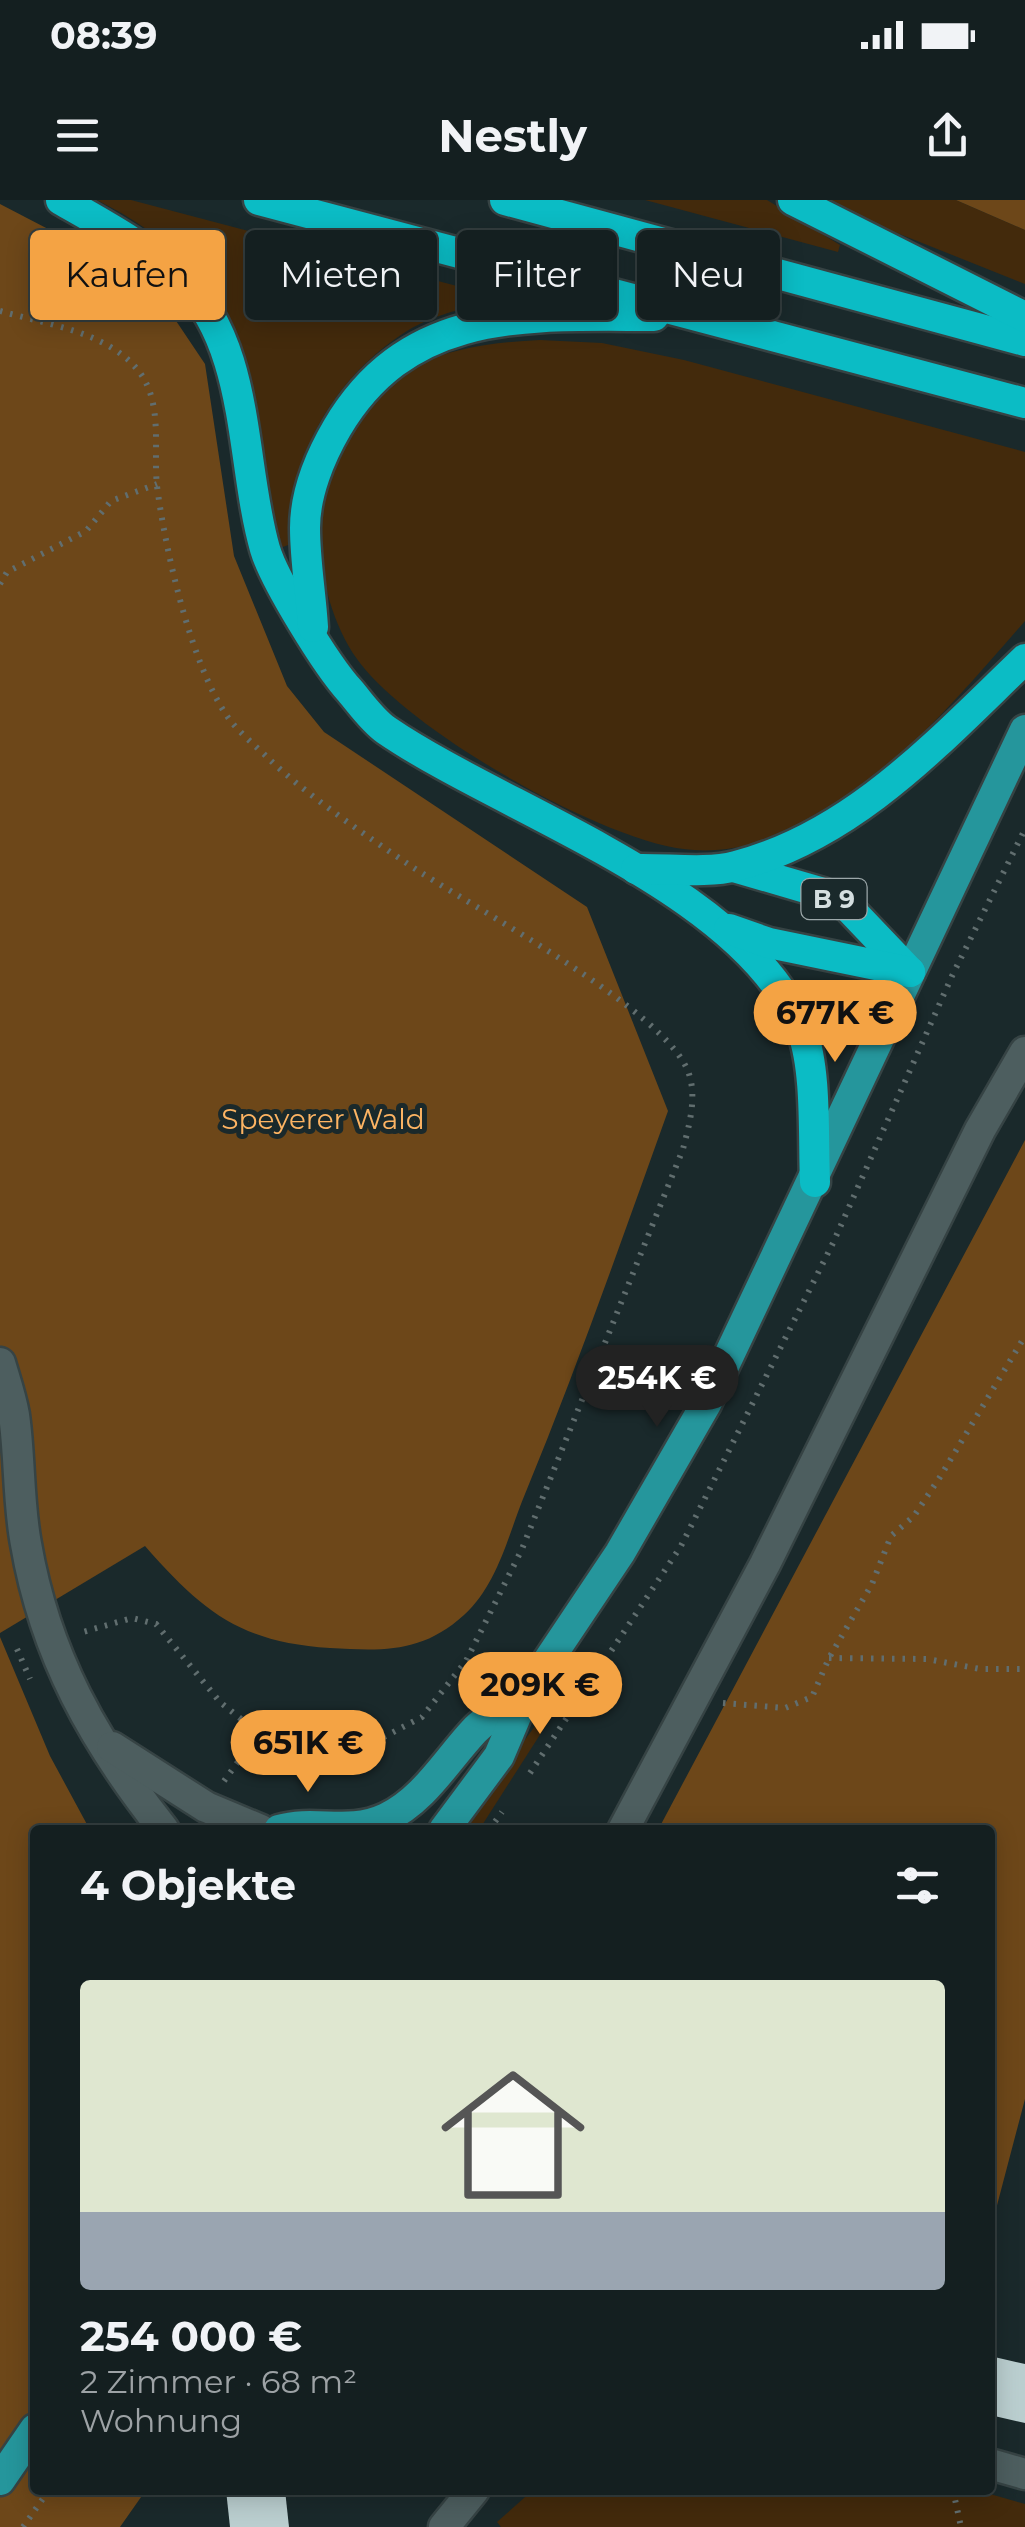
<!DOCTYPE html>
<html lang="de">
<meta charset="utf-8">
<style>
body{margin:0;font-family:Montserrat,sans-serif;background:#1d2729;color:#f1f3f6;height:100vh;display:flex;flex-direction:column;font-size:38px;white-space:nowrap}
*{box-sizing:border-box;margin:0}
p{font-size:32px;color:#9da2a5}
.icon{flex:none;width:55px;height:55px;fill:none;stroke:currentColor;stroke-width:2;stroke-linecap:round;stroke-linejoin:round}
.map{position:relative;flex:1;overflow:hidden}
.drawer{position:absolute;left:30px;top:1625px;width:965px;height:670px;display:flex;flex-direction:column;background:#141f20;border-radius:10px;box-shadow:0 5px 25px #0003,0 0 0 2px #333d3e}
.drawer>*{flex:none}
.hud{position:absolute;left:30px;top:30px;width:965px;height:90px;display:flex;gap:20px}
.price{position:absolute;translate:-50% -85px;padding:0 22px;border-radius:35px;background:#f4a344;color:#111;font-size:32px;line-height:65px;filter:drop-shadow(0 2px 5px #0008)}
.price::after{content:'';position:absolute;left:50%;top:60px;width:30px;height:22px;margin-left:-15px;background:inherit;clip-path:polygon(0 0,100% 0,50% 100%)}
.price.current{background:#222;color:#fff}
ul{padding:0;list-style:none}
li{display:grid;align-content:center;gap:20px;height:530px;padding:0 50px}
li+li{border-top:2px solid #333d3e}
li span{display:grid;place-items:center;height:310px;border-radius:10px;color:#555}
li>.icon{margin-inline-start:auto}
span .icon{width:180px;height:180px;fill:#fffc;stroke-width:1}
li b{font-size:42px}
h2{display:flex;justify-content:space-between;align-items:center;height:120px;padding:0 50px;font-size:42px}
.tag{padding:0 35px;border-radius:10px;background:#141f20;box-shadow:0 5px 25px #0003,0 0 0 2px #333d3e;font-size:35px;line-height:90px}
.tag.current{background:#f4a344;color:#111}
.status{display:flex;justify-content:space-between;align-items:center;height:70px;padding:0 50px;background:#141f20;direction:ltr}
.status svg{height:28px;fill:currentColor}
header{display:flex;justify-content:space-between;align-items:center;height:130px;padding:0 50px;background:#141f20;font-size:45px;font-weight:700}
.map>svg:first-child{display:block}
.green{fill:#432a0c}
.forest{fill:#6d4719}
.building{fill:#bacecf}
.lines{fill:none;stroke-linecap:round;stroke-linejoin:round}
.minor-casing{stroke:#364344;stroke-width:35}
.major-casing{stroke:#364344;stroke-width:35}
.highway-casing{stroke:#364344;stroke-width:35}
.path{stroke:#616e6f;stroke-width:6;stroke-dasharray:2.5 8;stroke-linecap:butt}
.minor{stroke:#4d5e5f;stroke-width:30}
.major{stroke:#25969c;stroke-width:30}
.highway{stroke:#0bbcc5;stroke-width:30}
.labels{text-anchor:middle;stroke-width:10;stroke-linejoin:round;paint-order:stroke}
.shield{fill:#1a292b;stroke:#9da8aa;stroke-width:2.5}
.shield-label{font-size:25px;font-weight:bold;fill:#d5dfe0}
.park-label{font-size:28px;fill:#fdb463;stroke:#1a292b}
</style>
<div class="status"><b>08:39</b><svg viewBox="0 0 49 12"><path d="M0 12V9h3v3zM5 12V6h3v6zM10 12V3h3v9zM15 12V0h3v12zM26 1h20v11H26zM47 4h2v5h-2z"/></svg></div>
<header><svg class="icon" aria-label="menu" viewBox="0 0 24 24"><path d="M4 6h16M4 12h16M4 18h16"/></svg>Nestly<svg class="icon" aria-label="share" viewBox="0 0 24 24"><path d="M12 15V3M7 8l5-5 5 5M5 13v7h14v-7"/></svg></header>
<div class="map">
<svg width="1025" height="2327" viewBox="0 0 1025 2327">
<rect width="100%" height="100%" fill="#1a292b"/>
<g class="green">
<path d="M97,0h34l379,100c-34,5 -72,12 -103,31 -72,45 -121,128 -116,213l-11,4c-34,-157 -16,-264 -183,-348z"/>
<path d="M645,0h122l73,45 -2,7z"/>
<path d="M825,0h131l69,30v54l-178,-71z"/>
<path d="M540,140l62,3 82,17 341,92v169c-71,81 -147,174 -250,215 -24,10 -55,16 -81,14 -86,-4 -288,-121 -337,-191 -38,-54 -50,-142 -21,-203 7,-13 17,-26 25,-38 13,-19 32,-42 54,-52 39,-19 82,-24 125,-26z"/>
<path d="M572,1476l3,4 -96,150h-21z"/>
<path d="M533,2290h443l49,14v23h-524l-4,-5z"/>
</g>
<g class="forest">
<path d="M956,0h69v30z"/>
<path d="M0,4l150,78 55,82 29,192 53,130 37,46 263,175 81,204c-46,128 -91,257 -143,383 -17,41 -27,90 -61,121 -42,38 -80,36 -134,33 -90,-6 -127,-36 -185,-102l-145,87z"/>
<path d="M1025,940v959l-35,133v-402h-332z"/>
<path d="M0,1437l50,119 40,74h-55v660h111l-26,37h-120z"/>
</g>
<g class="building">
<path d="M990,2156l35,8v59l-35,-8z"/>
<path d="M226,2290h59l4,37h-59z"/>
</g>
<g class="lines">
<g class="minor-casing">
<g id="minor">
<path d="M0,1163c5,17 11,34 14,52 6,42 4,87 12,129 19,111 68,198 138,286"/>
<path d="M112,1547l94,60 55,23"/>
<path d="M623,1630l142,-266 215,-434 45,-78"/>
<path d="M990,2264l35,10"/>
<path d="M444,2327l30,-37"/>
</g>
</g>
<g class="major-casing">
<g id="major">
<path d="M279,1630c37,-11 68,6 107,-12 38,-18 60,-57 88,-87 14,-15 35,-25 51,-36"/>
<path d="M444,1630l55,-74 26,-61 95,-142 86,-149 319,-674"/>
<path d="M0,2280l35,-51"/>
</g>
</g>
<g class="highway-casing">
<g id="highway">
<path d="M61,0c40,23 85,47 120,79 70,66 59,183 84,270 9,31 62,117 85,142 11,13 22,29 36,39 118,81 362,160 416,301 15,40 11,107 13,151"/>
<path d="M259,0l766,203"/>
<path d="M505,0l520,141"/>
<path d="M793,0l232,117"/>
<path d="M313,427c-2,-33 -8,-66 -8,-99 0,-34 15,-71 32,-100 72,-122 191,-112 317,-112"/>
<path d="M734,667l89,26 25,14 62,65"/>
<path d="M636,669c31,-1 70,5 100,-3 119,-31 204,-126 289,-207"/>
<path d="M729,729l40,14 141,29"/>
</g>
</g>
<g class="path">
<path d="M0,111c45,13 105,20 137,58 27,32 16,79 20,117 8,63 34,178 70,230 11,16 29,30 42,43 38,36 96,76 139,105 61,42 261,147 281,210 8,24 0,52 -6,75l-161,400 -56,112 -44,56 -61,32 -53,2 -36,-7 -52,-42 -64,-78 -24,-6 -49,14"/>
<path d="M0,384l7,-12 79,-41 25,-30 46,-17"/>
<path d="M17,1449l13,30"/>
<path d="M829,1458l98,1 53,10h45"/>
<path d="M723,1503l62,5 27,-11 17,-39 43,-74 19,-48 23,-20 26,-39 85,-141"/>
<path d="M530,1573l151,-227 152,-303 119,-267 73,-147"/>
<path d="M224,1581l35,-48"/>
<path d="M489,1630l13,-18"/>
<path d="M953,2290l8,37"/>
<path d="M23,2327l26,-37"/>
</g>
<use href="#minor" class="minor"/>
<use href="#major" class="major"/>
<use href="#highway" class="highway"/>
</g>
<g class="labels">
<rect class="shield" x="801.5" y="679" width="65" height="40" rx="8"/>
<g class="shield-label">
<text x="834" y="708">B 9</text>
</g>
<g class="park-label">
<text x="323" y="929">Speyerer Wald</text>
</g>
</g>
</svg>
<b class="price" style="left:835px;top:865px">677K €</b>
<b class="price current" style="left:657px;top:1230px">254K €</b>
<b class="price" style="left:540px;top:1537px">209K €</b>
<b class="price" style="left:308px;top:1595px">651K €</b>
<div class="hud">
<a class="tag current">Kaufen</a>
<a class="tag">Mieten</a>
<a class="tag">Filter</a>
<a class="tag">Neu</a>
</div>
<section class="drawer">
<h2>4 Objekte<svg class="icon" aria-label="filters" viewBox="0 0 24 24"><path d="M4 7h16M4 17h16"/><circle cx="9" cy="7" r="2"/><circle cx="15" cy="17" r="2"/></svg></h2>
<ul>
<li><span style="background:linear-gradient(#dfe7d0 75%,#9aa5b1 0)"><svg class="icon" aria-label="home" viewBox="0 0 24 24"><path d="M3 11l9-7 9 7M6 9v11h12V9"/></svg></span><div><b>254 000 €</b><p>2 Zimmer · 68 m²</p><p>Wohnung</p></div></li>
</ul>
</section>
</div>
